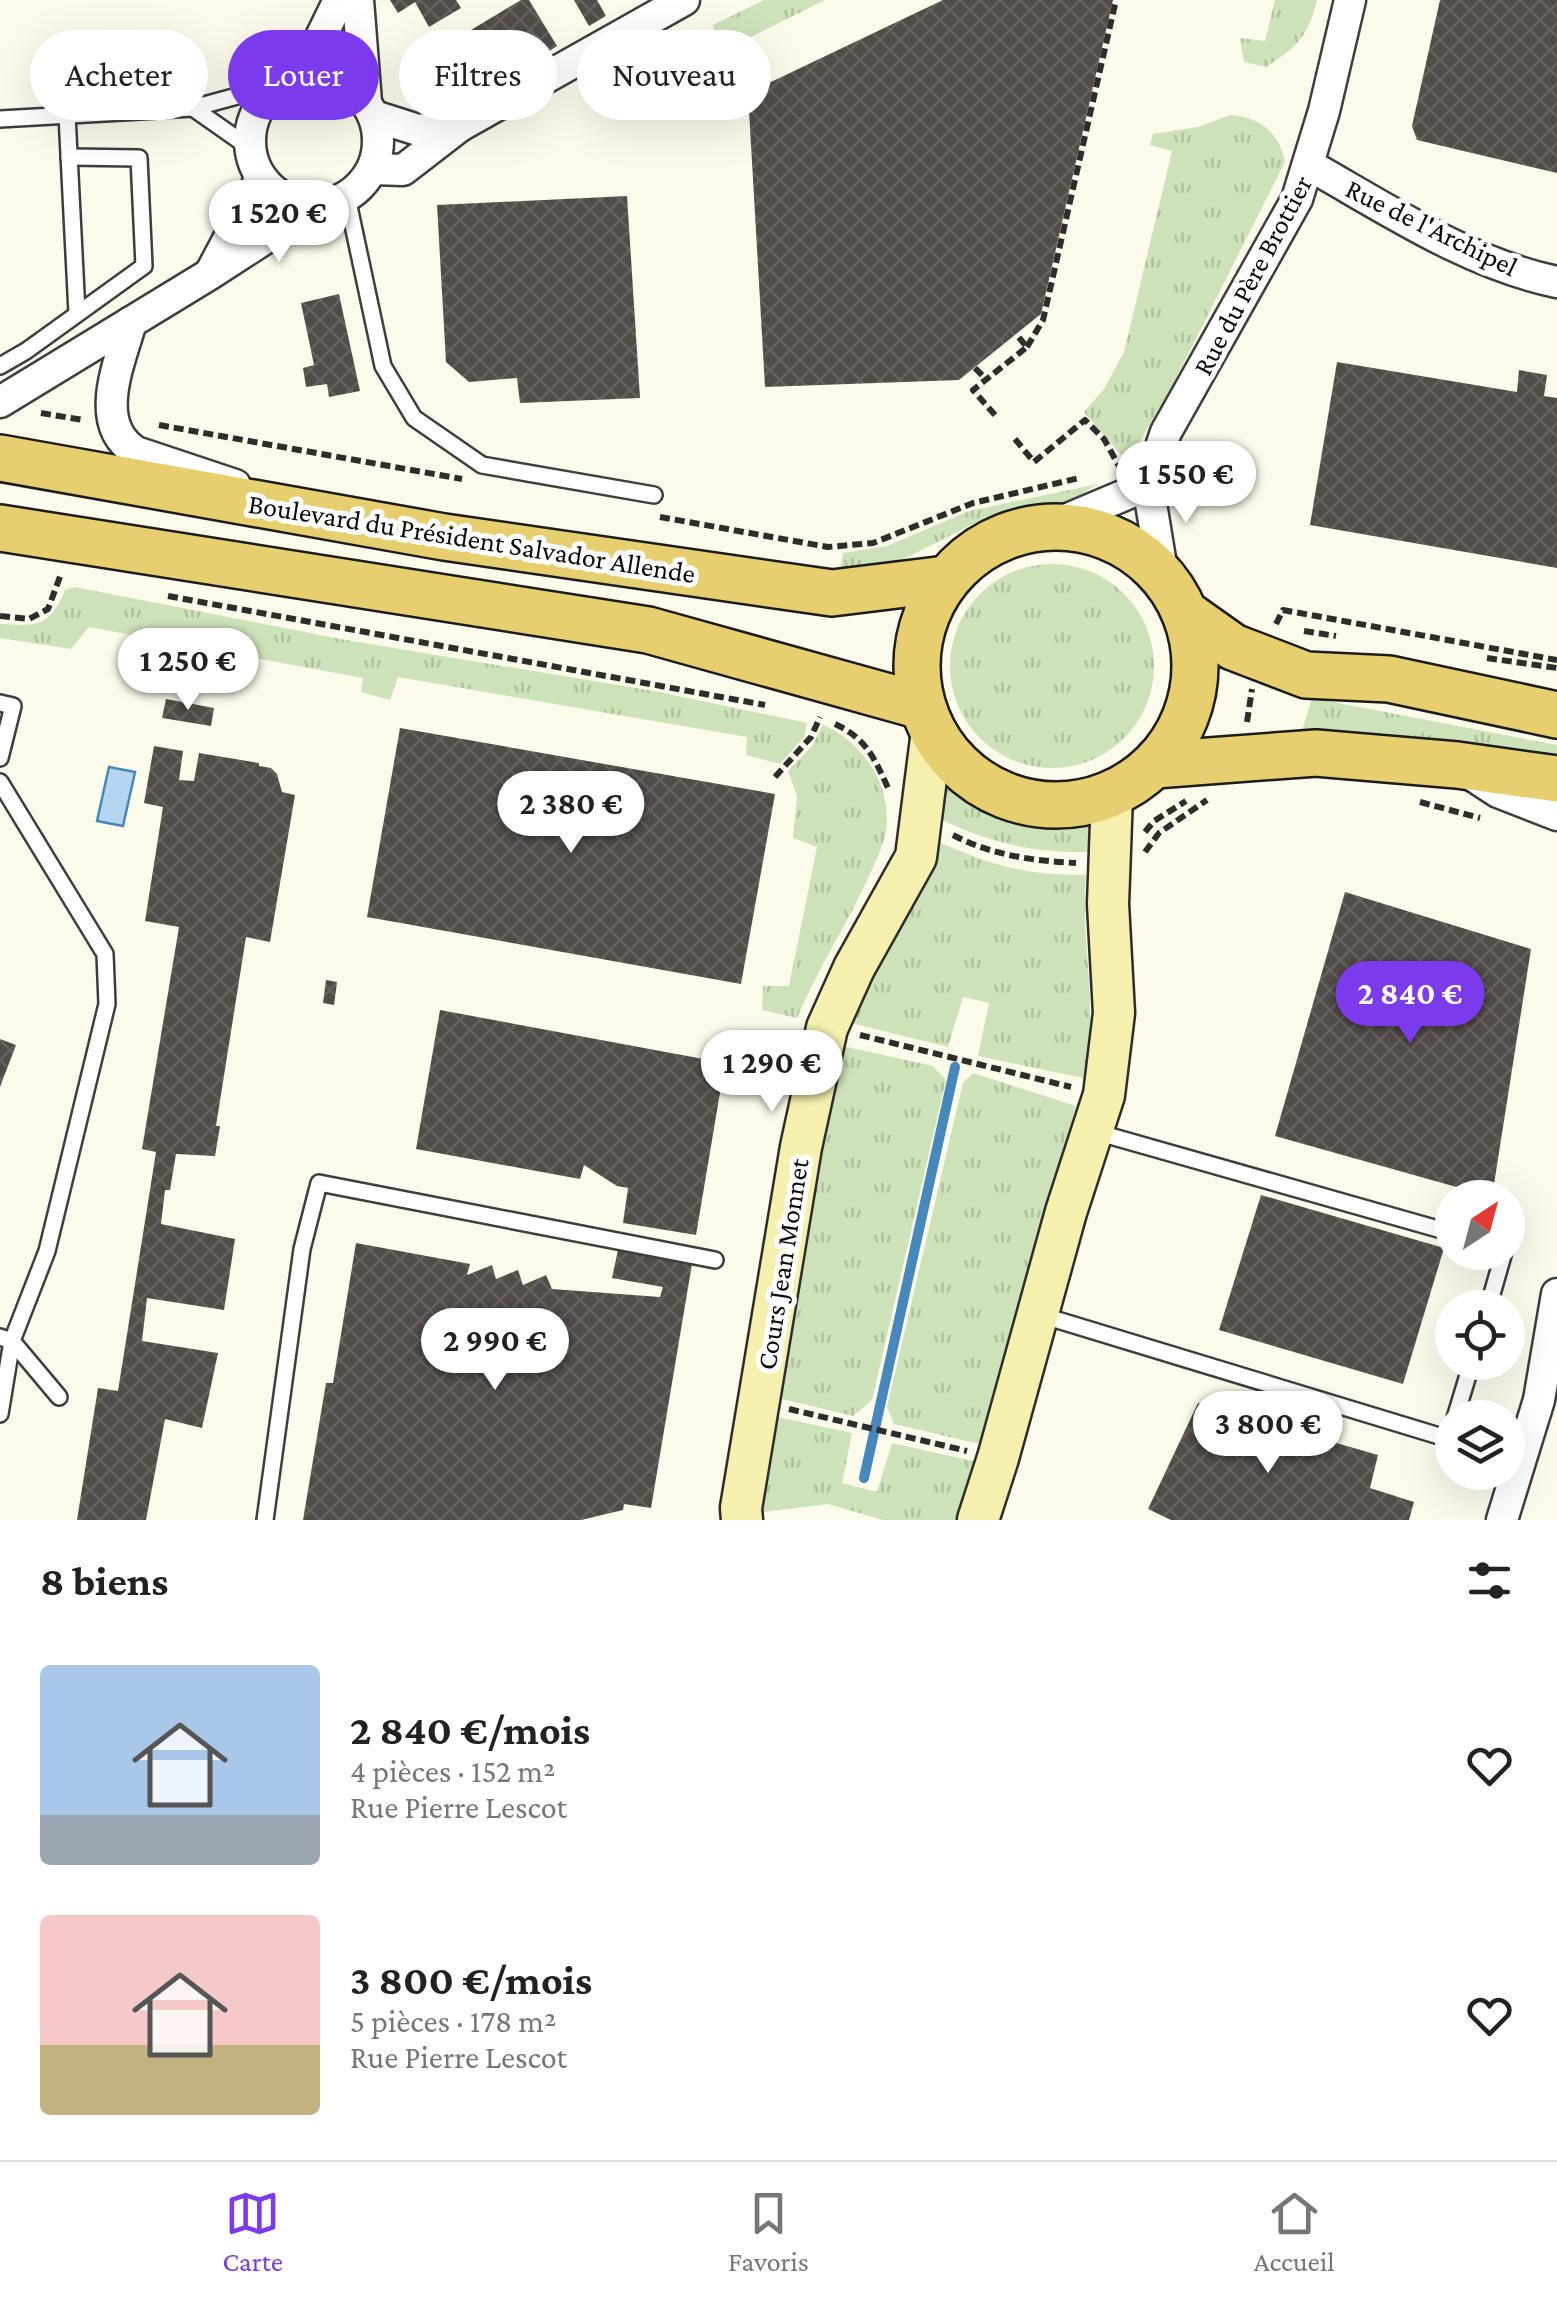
<!DOCTYPE html>
<html lang="fr">
<meta charset="utf-8">
<style>
body{margin:0;font-family:"Crimson Pro",serif;background:#f2f2f2;color:#222;height:100vh;display:flex;flex-direction:column;font-size:38px;white-space:nowrap}
*{box-sizing:border-box;margin:0}
p{font-size:32px;color:#767676}
.icon{flex:none;width:55px;height:55px;fill:none;stroke:currentColor;stroke-width:2;stroke-linecap:round;stroke-linejoin:round}
.map{position:relative;height:1520px;overflow:hidden}
.drawer{display:flex;flex-direction:column;background:#fff;flex:1}
.drawer>*{flex:none}
.guide{position:absolute;left:30px;top:30px;width:1000px;height:90px;display:flex;gap:20px}
.needle{width:65px;rotate:36deg}
.buttons{position:absolute;left:1435px;top:1180px;display:grid;gap:20px}
.buttons a{display:grid;place-items:center;width:90px;height:90px;border-radius:50%;background:#fff;box-shadow:0 10px 40px #0002;font-size:50px}
.price{position:absolute;translate:-50% -85px;padding:0 22px;border-radius:35px;background:#fff;color:#222;font-size:32px;line-height:65px;filter:drop-shadow(0 2px 5px #0008)}
.price::after{content:'';position:absolute;left:50%;top:60px;width:30px;height:22px;margin-left:-15px;background:inherit;clip-path:polygon(0 0,100% 0,50% 100%)}
.price.current{background:#7c3aed;color:#fff}
ul{padding:0;list-style:none}
li{display:flex;align-items:center;gap:30px;height:250px;padding:0 40px}
li span{display:grid;place-items:center;flex:none;width:280px;height:200px;border-radius:10px;color:#555}
li>.icon{margin-inline-start:auto}
span .icon{width:120px;height:120px;fill:#fffc;stroke-width:1}
li b{font-size:42px}
h2{display:flex;justify-content:space-between;align-items:center;height:120px;padding:0 40px;font-size:42px}
.pill{padding:0 35px;border-radius:45px;background:#fff;box-shadow:0 10px 40px #0002;font-size:35px;line-height:90px}
.pill.current{background:#7c3aed;color:#fff}
.menu{display:flex;justify-content:space-around;align-items:center;height:140px;border-top:2px solid #e0e0e0;background:#fff;font-size:28px;color:#767676}
.menu a{display:grid;justify-items:center;gap:5px}
.menu .current{color:#7c3aed}
.map>svg:first-child{display:block}
.grass{fill:url(#grass-tufts)}
.water{fill:#b5d6ee;stroke:#4688bb;stroke-width:2.5}
.lines{fill:none;stroke-linecap:round;stroke-linejoin:round}
.stream{stroke:#4688bb;stroke-width:10}
.building{fill:url(#building-cross-hatch)}
.service-casing{stroke:#3e3e3e;stroke-width:20}
.minor-casing{stroke:#3e3e3e;stroke-width:35}
.secondary-casing{stroke:#2d2d2d;stroke-width:45}
.primary-casing{stroke:#1c1c1c;stroke-width:50}
.path{stroke:#2d2d2d;stroke-width:6;stroke-dasharray:10 5;stroke-linecap:butt}
.service{stroke:#fff;stroke-width:15}
.minor{stroke:#fff;stroke-width:30}
.secondary{stroke:#f5f0ad;stroke-width:40}
.primary{stroke:#e7cf70;stroke-width:45}
.labels{text-anchor:middle;stroke-width:10;stroke-linejoin:round;paint-order:stroke}
.street-label{font-size:28px;fill:#0b0b0b;stroke:#fff}
</style>
<div class="map">
<svg width="1557" height="1520" viewBox="0 0 1557 1520">
<defs>
<pattern id="grass-tufts" width="24" height="20" patternUnits="userSpaceOnUse" patternTransform="scale(2.5)"><rect width="24" height="20" fill="#cde2b9"/><path d="M3 7l-1-3M5 7V3M7 7l1-3M15 17l-1-3M17 17v-4M19 17l1-3" fill="none" stroke="#afc19e"/></pattern>
<pattern id="building-cross-hatch" width="8" height="8" patternUnits="userSpaceOnUse" patternTransform="scale(2.5)"><rect width="8" height="8" fill="#524c48"/><path d="M0 0l8 8M0 8l8-8" fill="none" stroke="#66615e"/></pattern>
</defs>
<rect width="100%" height="100%" fill="#fcfaeb"/>
<g class="grass">
<path d="M764,0h61l-98,49 -11,-6 -3,-18z"/>
<path d="M1275,0h42c-9,37 -20,47 -51,67l-22,-5 -4,-24 25,3z"/>
<path d="M1230,115c30,2 49,17 55,47l-114,226 -32,55 -16,14 -39,-45 20,-23 20,-37 48,-201 -22,-6 3,-11 45,-7z"/>
<path d="M1098,484l-24,15 -28,10 -71,14 -69,35 -30,8 -36,5 3,-18 44,-7 82,-35z"/>
<circle cx="1052" cy="666" r="102"/>
<path d="M75,587l271,53 308,51 153,32 -3,14 -24,27 -34,-9 1,-18 -349,-60 -8,23 -29,-8 2,-14 -274,-51 -18,22 -71,-11v-14c37,2 49,4 65,-34z"/>
<path d="M1312,698l245,47v14l-255,-28z"/>
<path d="M823,725c40,17 69,60 63,105 -2,15 -10,30 -16,44 -22,49 -52,94 -73,144l-35,-8 1,-24h26l28,-139 -24,-9 4,-42 -9,-25 24,-25z"/>
<path d="M948,789c52,27 89,34 148,32l-8,31c-56,1 -102,-10 -152,-35l4,-27z"/>
<path d="M934,840c54,24 91,36 152,35 -6,71 14,131 -3,203l-105,-22 11,-53 -26,-6 -15,50 -101,-25z"/>
<path d="M838,1045l95,21 13,14 -74,320 -19,16 -79,-19z"/>
<path d="M973,1073l103,33 -92,339 -90,-21 -7,-17 76,-324z"/>
<path d="M769,1415l83,18 -10,50 35,9 15,-49 81,18 -16,59h-74l-55,-16 -64,8 -9,-14z"/>
</g>
<path class="water" d="M109,767l26,5 -12,54 -26,-5z"/>
<g class="lines">
<path class="stream" d="M864,1478l91,-411"/>
</g>
<g class="building">
<path d="M390,0h66l5,8 -32,19 -14,-25 -17,11z"/>
<path d="M521,0h8l28,46 -15,10 -11,-17 -49,30 10,18 -16,10 -30,-52z"/>
<path d="M574,0h23l9,16 -17,10z"/>
<path d="M943,0h170l-72,314 -82,66 -194,7 -17,-294z"/>
<path d="M1440,0h117v173l-140,-33 -5,-14z"/>
<path d="M627,196l13,202 -120,5 -3,-25 -48,4 -23,-20 -9,-157z"/>
<path d="M339,294l21,97 -31,6 -2,-13 -21,3 -3,-19 11,-3 -13,-62z"/>
<path d="M1337,362l180,30 2,-22 28,5 -3,21 13,2v170l-247,-43z"/>
<path d="M166,699l48,9 -3,18 -49,-8z"/>
<path d="M400,728l375,66 -34,190 -374,-67z"/>
<path d="M154,746l29,5 -4,29 15,1 5,-28 60,10v3l12,2 6,6 5,18 13,3 -25,147 -24,-5 -30,189h4l-5,30 -39,-2 -6,36h-5l-4,34 74,15 -11,71 -77,-12 -5,43 76,12 -16,75 -37,-9 -19,101h-69l21,-132 20,3 38,-239 -14,-3 37,-222 -34,-6 18,-114 -19,-4z"/>
<path d="M1345,892l186,57 -39,248 -217,-61z"/>
<path d="M326,980l11,2 -3,23 -11,-2z"/>
<path d="M440,1010l285,53 -29,172 -73,-12 5,-35 -11,-2 -33,-21 -4,14 -164,-30z"/>
<path d="M0,1039l16,6 -16,42z"/>
<path d="M1261,1195l183,53 -41,136 -184,-54z"/>
<path d="M356,1243l114,21 -3,11 25,-10 4,14 22,-9 5,15 23,-10 6,14 108,8 3,-10 -51,-9 7,-33 74,13 -42,250 -27,-4 -1,6 -42,10h-278l23,-137h7z"/>
<path d="M1198,1403l180,52 -8,33 44,14 -5,18h-238l-23,-11z"/>
</g>
<g class="lines">
<g class="service-casing">
<g id="service">
<path d="M193,108l57,40"/>
<path d="M67,115l10,198"/>
<path d="M0,119l193,-11 92,-25"/>
<path d="M347,197l36,169 31,52 68,47 172,30"/>
<path d="M0,366l26,-15 118,-85 -5,-108 -70,-1"/>
<path d="M0,703l13,3 -13,52"/>
<path d="M0,782l105,172 2,50 -60,247 -35,90 47,56"/>
<path d="M1096,1132l356,101"/>
<path d="M1488,1308l16,-56"/>
<path d="M1041,1315l408,124 3,-12"/>
<path d="M0,1337l12,4 -12,73"/>
<path d="M1455,1418l17,-56"/>
<path d="M265,1520l37,-271 17,-66 396,77"/>
</g>
</g>
<g class="minor-casing">
<g id="minor">
<path d="M358,0l8,102"/>
<circle cx="314" cy="141" r="64"/>
<path d="M301,78l38,-78"/>
<path d="M374,116l44,14 42,-4"/>
<path d="M1309,165c78,44 160,99 248,117"/>
<path d="M373,169l30,1 57,-44 224,-126"/>
<path d="M211,272l50,-94"/>
<path d="M131,322c-11,40 -40,102 5,130l99,33"/>
<path d="M0,402l210,-128 105,-68"/>
<path d="M1049,527l99,-42"/>
<path d="M1163,577l-15,-92 18,-53 131,-233 27,-88 26,-111"/>
<path d="M1472,775l26,17 59,23"/>
<path d="M1502,1520l37,-120 18,-106"/>
</g>
</g>
<g class="secondary-casing">
<g id="secondary">
<path d="M742,1520l-1,-12 60,-361 26,-119 27,-60 62,-111 16,-126"/>
<path d="M978,1520l20,-62 68,-246 38,-117 10,-82 -6,-109 4,-109"/>
</g>
</g>
<g class="primary-casing">
<g id="primary">
<path d="M0,458l444,79 388,56 114,-14"/>
<circle cx="1056" cy="666" r="139"/>
<path d="M0,528l648,102 273,76"/>
<path d="M1185,613l48,34 73,28 83,4 168,36"/>
<path d="M1155,765l161,-12 141,12 100,14"/>
</g>
</g>
<g class="path">
<path d="M1027,347l16,-27 73,-320"/>
<path d="M975,368l11,11"/>
<path d="M41,413l42,7"/>
<path d="M995,415l-22,-25 54,-43 -11,-13"/>
<path d="M159,425l303,54"/>
<path d="M1015,439l19,23 51,-42 19,19 15,27"/>
<path d="M660,517l168,30 45,-4 100,-40 106,-25"/>
<path d="M168,596l597,109"/>
<path d="M0,616l29,3 19,-10 13,-35"/>
<path d="M1276,624l7,-14 274,50"/>
<path d="M1304,631l32,5"/>
<path d="M1487,658l70,10"/>
<path d="M1247,722l5,-33"/>
<path d="M835,724c31,14 40,35 53,64"/>
<path d="M775,777l36,-40 9,-20"/>
<path d="M1420,802l60,16"/>
<path d="M1145,832l9,-11 32,-20"/>
<path d="M953,835c38,20 80,26 123,28"/>
<path d="M1145,852l14,-19 48,-33"/>
<path d="M860,1035l211,52"/>
<path d="M789,1409l178,42"/>
</g>
<use href="#service" class="service"/>
<use href="#minor" class="minor"/>
<use href="#secondary" class="secondary"/>
<use href="#primary" class="primary"/>
</g>
<g class="labels">
<g class="street-label">
<text transform="translate(1432 227) rotate(26)" y="10">Rue de l'Archipel</text>
<text transform="translate(1252 275) rotate(-62)" y="10">Rue du Père Brottier</text>
<text transform="translate(472 538) rotate(9)" y="10">Boulevard du Président Salvador Allende</text>
<text transform="translate(782 1264) rotate(-81)" y="10">Cours Jean Monnet</text>
</g>
</g>
</svg>
<div class="buttons">
<a><svg class="needle" viewBox="-14 -14 28 28"><path d="M0-13l5 13h-10z" fill="#e53935"/><path d="M0 13l5-13h-10z" fill="#767676"/></svg></a>
<a><svg class="icon" aria-label="locate" viewBox="0 0 24 24"><circle cx="12" cy="12" r="6"/><path d="M12 2v4M12 18v4M2 12h4M18 12h4"/></svg></a>
<a><svg class="icon" aria-label="layers" viewBox="0 0 24 24"><path d="M12 4l9 5-9 5-9-5zM3 14l9 5 9-5"/></svg></a>
</div>
<b class="price" style="left:279px;top:265px">1 520 €</b>
<b class="price" style="left:1186px;top:526px">1 550 €</b>
<b class="price" style="left:188px;top:713px">1 250 €</b>
<b class="price" style="left:571px;top:856px">2 380 €</b>
<b class="price current" style="left:1410px;top:1046px">2 840 €</b>
<b class="price" style="left:772px;top:1115px">1 290 €</b>
<b class="price" style="left:495px;top:1393px">2 990 €</b>
<b class="price" style="left:1268px;top:1476px">3 800 €</b>
<div class="guide">
<a class="pill">Acheter</a>
<a class="pill current">Louer</a>
<a class="pill">Filtres</a>
<a class="pill">Nouveau</a>
</div>
</div>
<section class="drawer">
<h2>8 biens<svg class="icon" aria-label="filters" viewBox="0 0 24 24"><path d="M4 7h16M4 17h16"/><circle cx="9" cy="7" r="2"/><circle cx="15" cy="17" r="2"/></svg></h2>
<ul>
<li><span style="background:linear-gradient(#a9c7e8 75%,#9aa5b1 0)"><svg class="icon" aria-label="home" viewBox="0 0 24 24"><path d="M3 11l9-7 9 7M6 9v11h12V9"/></svg></span><div><b>2 840 €/mois</b><p>4 pièces · 152 m²</p><p>Rue Pierre Lescot</p></div><svg class="icon" aria-label="heart" viewBox="0 0 24 24"><path d="M12 20l-8-8c-3-5 5-10 8-4 3-6 11-1 8 4z"/></svg></li>
<li><span style="background:linear-gradient(#f6c9c9 65%,#c2b280 0)"><svg class="icon" aria-label="home" viewBox="0 0 24 24"><path d="M3 11l9-7 9 7M6 9v11h12V9"/></svg></span><div><b>3 800 €/mois</b><p>5 pièces · 178 m²</p><p>Rue Pierre Lescot</p></div><svg class="icon" aria-label="heart" viewBox="0 0 24 24"><path d="M12 20l-8-8c-3-5 5-10 8-4 3-6 11-1 8 4z"/></svg></li>
</ul>
</section>
<nav class="menu">
<a class="current"><svg class="icon" aria-label="map" viewBox="0 0 24 24"><path d="M3 6l6-2 6 2 6-2v14l-6 2-6-2-6 2zM9 4v14M15 6v14"/></svg>Carte</a>
<a><svg class="icon" aria-label="saved" viewBox="0 0 24 24"><path d="M7 4h10v16l-5-4-5 4z"/></svg>Favoris</a>
<a><svg class="icon" aria-label="home" viewBox="0 0 24 24"><path d="M3 11l9-7 9 7M6 9v11h12V9"/></svg>Accueil</a>
</nav>
